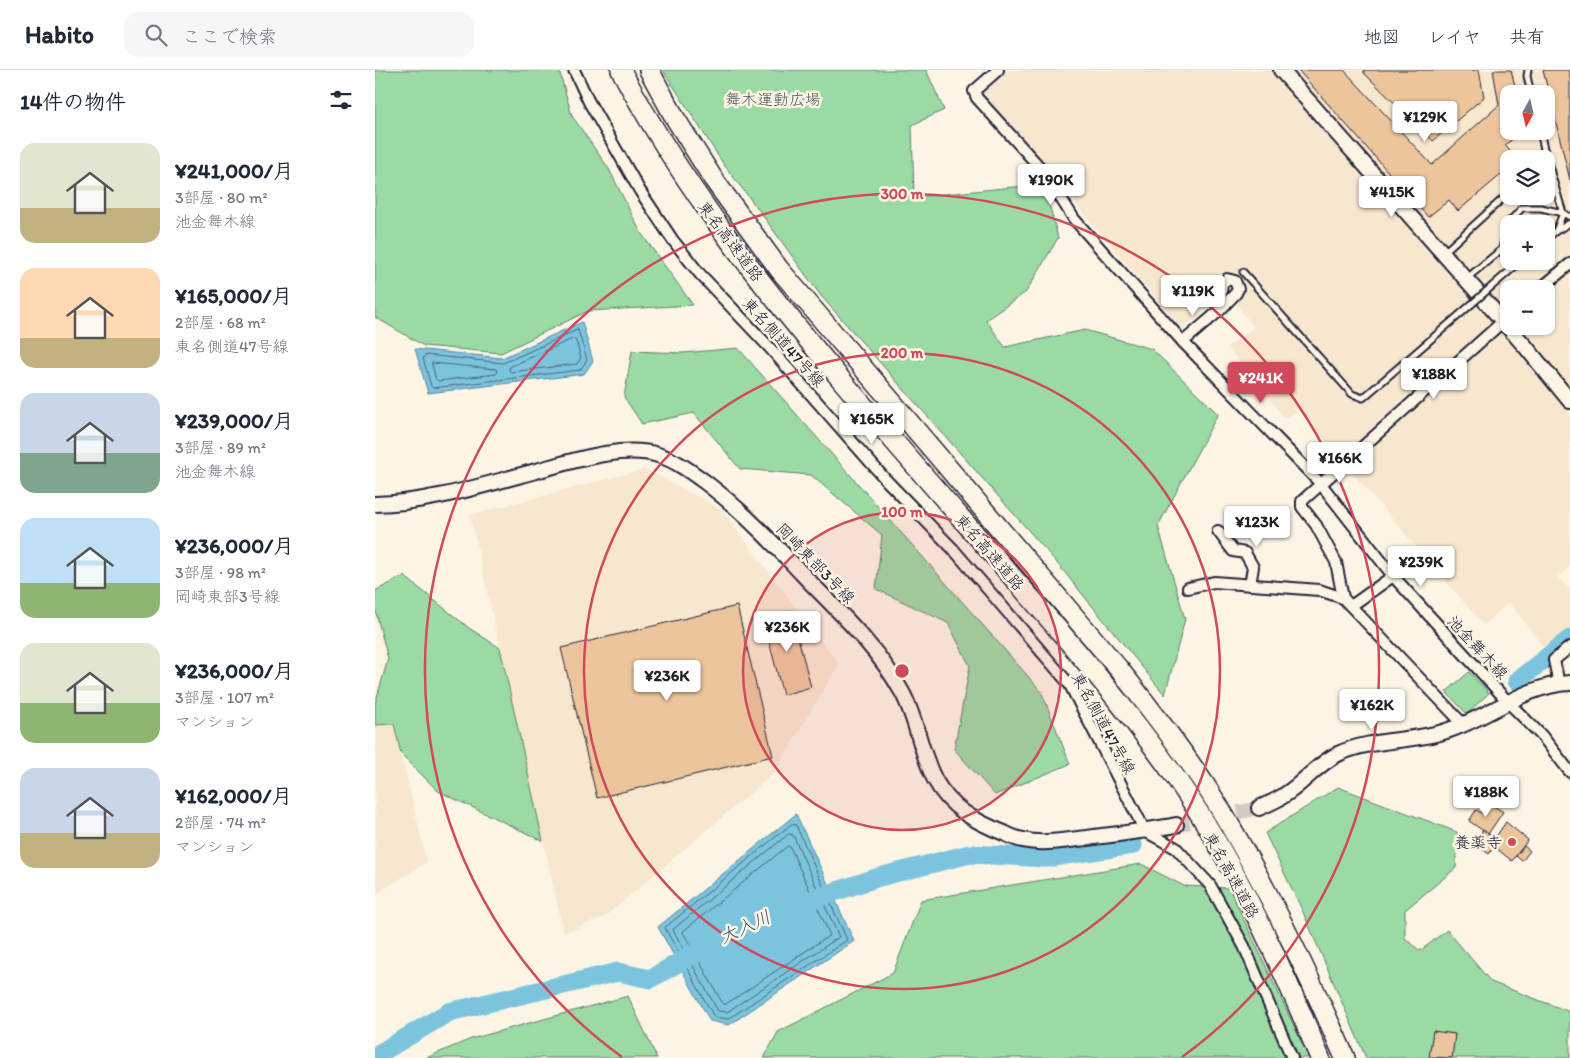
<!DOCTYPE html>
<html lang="ja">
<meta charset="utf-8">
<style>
body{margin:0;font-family:Itim,"Klee One",sans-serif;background:#f6f6f7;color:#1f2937;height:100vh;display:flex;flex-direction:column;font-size:19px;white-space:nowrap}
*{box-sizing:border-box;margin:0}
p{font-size:16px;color:#747a83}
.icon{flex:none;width:28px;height:28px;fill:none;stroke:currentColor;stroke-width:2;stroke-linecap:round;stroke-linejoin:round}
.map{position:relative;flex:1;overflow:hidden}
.panel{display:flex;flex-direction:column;background:#fff;width:375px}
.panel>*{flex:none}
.needle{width:32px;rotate:188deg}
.fabs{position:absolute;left:1125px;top:15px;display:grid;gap:10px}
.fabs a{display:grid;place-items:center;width:55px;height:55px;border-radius:10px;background:#fff;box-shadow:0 1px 4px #0004;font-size:25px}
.price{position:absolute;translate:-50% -42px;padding:0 11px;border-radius:5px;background:#fff;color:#222;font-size:16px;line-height:32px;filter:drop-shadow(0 1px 2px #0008)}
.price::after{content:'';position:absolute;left:50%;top:30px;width:15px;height:11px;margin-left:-8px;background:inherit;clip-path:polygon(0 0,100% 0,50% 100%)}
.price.on{background:#d1495b;color:#fff}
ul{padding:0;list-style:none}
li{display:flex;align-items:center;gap:15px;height:125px;padding:0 20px}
li span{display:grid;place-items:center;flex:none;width:140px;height:100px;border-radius:15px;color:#555}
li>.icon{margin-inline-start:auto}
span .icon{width:60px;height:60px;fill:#fffc;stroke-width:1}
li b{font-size:21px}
h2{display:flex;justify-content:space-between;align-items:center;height:60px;padding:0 20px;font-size:21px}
header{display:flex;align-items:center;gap:30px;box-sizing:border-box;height:70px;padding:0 25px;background:#fff;border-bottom:1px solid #e0e1e3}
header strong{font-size:24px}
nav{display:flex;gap:28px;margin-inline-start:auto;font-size:18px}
.search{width:350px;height:45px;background:#f6f6f7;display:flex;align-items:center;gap:12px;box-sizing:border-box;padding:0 18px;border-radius:15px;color:#747a83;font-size:19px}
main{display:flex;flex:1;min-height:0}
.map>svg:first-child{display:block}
.built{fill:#f7e7cf;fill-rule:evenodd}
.green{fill:#9bdaa3;stroke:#5e7e6f}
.water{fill:#7cc4dd;stroke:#58839c}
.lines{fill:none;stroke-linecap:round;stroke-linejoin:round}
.shore{stroke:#46637c;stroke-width:1}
.river{stroke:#7cc4dd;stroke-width:19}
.building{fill:#ecc59c;stroke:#22223b}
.secondary-tunnel{stroke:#d0cbc3;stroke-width:14;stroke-dasharray:14 7;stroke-linecap:butt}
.lane-casing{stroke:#22223b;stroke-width:9}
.street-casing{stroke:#22223b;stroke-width:14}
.secondary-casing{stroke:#22223b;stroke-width:18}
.highway-casing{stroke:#22223b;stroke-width:22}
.lane{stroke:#fcf5e5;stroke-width:5}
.street{stroke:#fcf5e5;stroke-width:10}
.secondary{stroke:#fcf5e5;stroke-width:14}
.highway{stroke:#fcf5e5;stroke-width:19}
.lane-bridge-casing{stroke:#22223b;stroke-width:9;stroke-linecap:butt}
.lane-bridge{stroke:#fcf5e5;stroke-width:5}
.ring{fill:none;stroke:#d1495b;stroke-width:2.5}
.poi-dot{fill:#d1495b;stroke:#fcf5e5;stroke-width:2}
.labels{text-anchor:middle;stroke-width:5;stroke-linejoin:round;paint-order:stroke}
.park-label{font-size:16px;fill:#46595a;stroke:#fcf5e5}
.street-label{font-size:16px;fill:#22223b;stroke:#fcf5e5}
.poi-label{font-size:16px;fill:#22223b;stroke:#fcf5e5;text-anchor:end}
.water-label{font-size:18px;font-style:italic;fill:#3d536c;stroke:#fcf5e5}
.centre{fill:#d1495b;stroke:#fcf5e5;stroke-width:2.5}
.ring-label{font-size:15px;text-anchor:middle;font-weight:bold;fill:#d1495b;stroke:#fcf5e5;stroke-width:5;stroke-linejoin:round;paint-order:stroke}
</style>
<header>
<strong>Habito</strong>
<div class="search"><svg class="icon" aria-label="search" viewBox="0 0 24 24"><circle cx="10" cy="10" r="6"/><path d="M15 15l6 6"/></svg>ここで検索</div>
<nav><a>地図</a><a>レイヤ</a><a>共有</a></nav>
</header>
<main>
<section class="panel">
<h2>14件の物件<svg class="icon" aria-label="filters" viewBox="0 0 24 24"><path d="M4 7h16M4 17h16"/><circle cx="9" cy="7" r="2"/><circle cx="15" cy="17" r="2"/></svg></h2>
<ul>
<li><span style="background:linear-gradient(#dfe7d0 65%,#c2b280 0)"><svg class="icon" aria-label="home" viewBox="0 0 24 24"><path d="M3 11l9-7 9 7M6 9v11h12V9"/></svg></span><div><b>¥241,000/月</b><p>3部屋 · 80 m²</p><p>池金舞木線</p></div></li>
<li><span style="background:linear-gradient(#ffd9b3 70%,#c2b280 0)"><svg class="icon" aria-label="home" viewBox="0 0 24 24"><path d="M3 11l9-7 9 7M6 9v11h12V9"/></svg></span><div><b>¥165,000/月</b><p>2部屋 · 68 m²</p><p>東名側道47号線</p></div></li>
<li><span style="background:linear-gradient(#c9d6e8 60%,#7fa58c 0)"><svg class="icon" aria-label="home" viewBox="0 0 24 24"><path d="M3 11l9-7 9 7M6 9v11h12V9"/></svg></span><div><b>¥239,000/月</b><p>3部屋 · 89 m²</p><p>池金舞木線</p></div></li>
<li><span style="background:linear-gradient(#bfe0f5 65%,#8fb573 0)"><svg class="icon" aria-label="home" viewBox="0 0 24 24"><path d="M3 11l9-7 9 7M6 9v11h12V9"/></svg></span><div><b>¥236,000/月</b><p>3部屋 · 98 m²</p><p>岡崎東部3号線</p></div></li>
<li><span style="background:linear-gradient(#dfe7d0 60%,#8fb573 0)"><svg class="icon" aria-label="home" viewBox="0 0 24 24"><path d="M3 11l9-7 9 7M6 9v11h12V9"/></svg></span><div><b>¥236,000/月</b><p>3部屋 · 107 m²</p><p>マンション</p></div></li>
<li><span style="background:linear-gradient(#c9d6e8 65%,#c2b280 0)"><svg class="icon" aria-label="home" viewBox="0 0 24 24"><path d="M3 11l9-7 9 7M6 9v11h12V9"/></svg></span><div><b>¥162,000/月</b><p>2部屋 · 74 m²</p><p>マンション</p></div></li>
</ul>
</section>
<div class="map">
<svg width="1195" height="988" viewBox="0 0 1195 988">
<rect width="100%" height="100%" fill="#fcf5e5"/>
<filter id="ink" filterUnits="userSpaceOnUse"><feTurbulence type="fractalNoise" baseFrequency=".02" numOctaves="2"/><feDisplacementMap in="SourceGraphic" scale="10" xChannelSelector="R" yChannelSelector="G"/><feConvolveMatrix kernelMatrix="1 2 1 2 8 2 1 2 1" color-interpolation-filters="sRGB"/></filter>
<g filter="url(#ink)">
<g class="built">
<path d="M624,0h571v496l-12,11 12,12v42l-24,20 -37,-49 -25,23 -186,-215 -13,8 -58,-71 27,-20 -27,-33 -45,35 -204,-240zM1134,24h37v37h-37zM1134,89h37v37h-37zM1134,154h37v37h-37zM1134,219h37v37h-37z"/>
<path d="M270,399l76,40 118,155 -65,109 -168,143 -42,17 -94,-418z"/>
<path d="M19,654l33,138 -52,33v-170z"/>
</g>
<g class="green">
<path d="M0,0h184l13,46 37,53 32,64 52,72 -105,6 -87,42 -77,-7 -49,-29z"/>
<path d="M288,0h263l18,40 -32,15 2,72 130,-13 14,54 -32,54 -40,28 19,27 80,-17 67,19 66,65 -60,112 27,93 -20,76 -113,-138 -231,-261 -63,-87 -34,-44z"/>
<path d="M363,278l303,343 29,73 -75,31 -41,-46 16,-83 -22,-43 -72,-34 6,-54 -71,-60 -71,-6 -46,-56 -52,11 -18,-27 8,-46 51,2z"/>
<path d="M29,506l65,52 31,20 43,193 -105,-50 -37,-37 -7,-30 -19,1v-21l13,-45 -13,-50v-18z"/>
<path d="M1094,602l20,21 -22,21 -21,-22z"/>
<path d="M963,717l119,45 -1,36 -51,42v28l15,13 27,-21 44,52 79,30v46h-204l-63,-146 -38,-79z"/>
<path d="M766,794l43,22 45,2 80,170h-545l14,-26 115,-59 28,-73z"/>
<path d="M253,926l29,62h-231l45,-19z"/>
</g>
<g class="water">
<path d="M207,252l11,39 -9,13 -156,19 -13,-44 87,9z"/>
<path d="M421,744l58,127 -125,84 -19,-4 -52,-94z"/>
</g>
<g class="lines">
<g class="shore">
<path d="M203,260l9,30 -7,10 -147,18 -2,-2 -8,-28 3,-3 77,8z"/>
<path d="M198,269l3,2 5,17 -4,6 -66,8 -2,-2 1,-3z"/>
<path d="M57,293l64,6 2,3 -2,2 -58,7 -2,-2z"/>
<path d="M417,754l4,1 51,115 -119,79 -14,-2 -49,-89z"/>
<path d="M414,764l4,1 46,102 -112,75 -9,-1 -45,-81z"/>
<path d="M413,776l2,1 40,88 -104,69h-3l-40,-72z"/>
</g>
<g class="river">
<path d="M1142,611l53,-42"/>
<path d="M432,831l72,-24 91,-23 76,4 87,-13"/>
<path d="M0,986l74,-44 169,-40 32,7 49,-28"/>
</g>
</g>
<g class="building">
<path d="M923,0h46l88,95 67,-60 -6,-35h18l6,24h-8v37h14l-18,14 11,14h-7v9l-51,43 -9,-11 -21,17z"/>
<path d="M989,0h115l5,27 -51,44 -69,-68z"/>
<path d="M1168,0h27v110z"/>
<path d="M362,536l36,150 -176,42 -36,-150z"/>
<path d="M416,541l20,76 -28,8 -20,-77z"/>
<path d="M1114,733l14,9 -15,22 -19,-13 7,-11 6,3z"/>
<path d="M1131,752l22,18 -16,21 -21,-17z"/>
<path d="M1108,760l12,8 -4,6 3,2 -5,8 -15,-11z"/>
<path d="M1149,776l6,5 -8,10 -6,-5z"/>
<path d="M1058,961l22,3 -3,24 -23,-1z"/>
</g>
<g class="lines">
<path class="secondary-tunnel" d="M801,755l83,-17"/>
<g class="lane-casing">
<g id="lane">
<path d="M1153,0l-1,6 4,18"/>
<path d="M1169,79l19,64 7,4"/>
<path d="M1164,89l5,-10 -4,-18"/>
<path d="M1171,169l10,-8 14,-8"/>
<path d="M1068,183l66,-60"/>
<path d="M868,202l109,122 11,4 95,-82"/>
<path d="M1091,209l36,-30 6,-26 14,-15h19l22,5 -7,18"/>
<path d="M1123,211l23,-20"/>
</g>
</g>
<g class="street-casing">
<g id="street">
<path d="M199,0l15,32 51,89 32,48 27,34 70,74 117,133 68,70 116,135 75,146 31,17 34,37 34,61 48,112"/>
<path d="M623,0l-24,21 3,7 68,75 29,46 109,123 138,142 72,92 116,127 33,33 28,36"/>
<path d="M852,209l8,2 3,8 -2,4 -17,18 3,-28z"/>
<path d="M1165,219l30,-25"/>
<path d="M808,272l36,-31"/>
<path d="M843,461l15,20 12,2 8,14 -3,18"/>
<path d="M813,518l26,-6 105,8 24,8 121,127"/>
<path d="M968,528l-7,-36 -20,-37 -14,-18v-6l207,-185"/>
<path d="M976,536l42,-30"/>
<path d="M1184,614l-5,-24 16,-13"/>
</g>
</g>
<g class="secondary-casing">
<g id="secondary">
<path d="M906,0l244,276 45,55"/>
<path d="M0,434c54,-1 108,-19 161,-33 34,-9 86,-27 122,-16 17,5 32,16 47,27 37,28 69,62 101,96 34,35 72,70 96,114 15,27 18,60 33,88 15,28 41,42 69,53 6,3 13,6 19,7 20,5 44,0 64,-2 30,-4 60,-7 89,-13"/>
<path d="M884,738c8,-4 17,-7 24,-12 20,-12 34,-32 55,-42 32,-15 71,-12 105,-22 43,-12 80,-47 127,-49"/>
</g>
</g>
<g class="highway-casing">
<g id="highway">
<path d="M246,0c60,114 140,215 223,313 50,59 101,117 152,175 63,72 127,144 182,223 58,84 103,183 142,277"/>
<path d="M274,0l26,48 39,62 65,89 340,400c35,45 70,89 100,138 48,79 89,166 126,251"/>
</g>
</g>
<use href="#lane" class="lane"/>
<use href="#street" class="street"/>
<use href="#secondary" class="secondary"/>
<use href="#highway" class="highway"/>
<g class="lane-bridge-casing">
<path id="lane-bridge" d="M1083,246l40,-35"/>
</g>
<use href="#lane-bridge" class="lane-bridge"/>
</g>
</g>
<circle cx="527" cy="601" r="159" fill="#d1495b" fill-opacity=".12"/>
<g class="ring">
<circle cx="527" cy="601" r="159"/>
<circle cx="527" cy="601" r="318"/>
<path d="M247 987A477 477 0 1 1 807 987"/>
</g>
<circle class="poi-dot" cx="1137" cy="772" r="5"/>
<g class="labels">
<g class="park-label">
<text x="398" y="35">舞木運動広場</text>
</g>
<g class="street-label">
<text transform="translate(356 171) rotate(53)" y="6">東名高速道路</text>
<text transform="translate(409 272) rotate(48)" y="6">東名側道47号線</text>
<text transform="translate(615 482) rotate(49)" y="6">東名高速道路</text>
<text transform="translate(441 493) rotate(46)" y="6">岡崎東部3号線</text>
<text transform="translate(1103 577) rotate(47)" y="6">池金舞木線</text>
<text transform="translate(729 653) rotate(61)" y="6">東名側道47号線</text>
<text transform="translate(857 805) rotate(61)" y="6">東名高速道路</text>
</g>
<g class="poi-label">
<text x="1127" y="778">養薬寺</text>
</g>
<g class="water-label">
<text transform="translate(370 857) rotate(-25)" y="6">大入川</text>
</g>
</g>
<circle cx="527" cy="601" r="8" class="centre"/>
<g class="ring-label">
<text x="527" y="129">300 m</text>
<text x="527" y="288">200 m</text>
<text x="527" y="447">100 m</text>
</g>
</svg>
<div class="fabs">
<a><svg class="needle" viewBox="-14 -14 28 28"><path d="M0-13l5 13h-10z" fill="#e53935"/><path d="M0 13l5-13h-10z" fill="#747a83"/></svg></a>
<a><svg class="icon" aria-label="layers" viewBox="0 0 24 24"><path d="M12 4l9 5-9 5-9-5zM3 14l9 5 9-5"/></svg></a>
<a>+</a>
<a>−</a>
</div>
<b class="price" style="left:1050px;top:73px">¥129K</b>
<b class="price" style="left:676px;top:136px">¥190K</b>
<b class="price" style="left:1017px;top:148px">¥415K</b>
<b class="price" style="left:818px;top:247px">¥119K</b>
<b class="price" style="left:1059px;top:330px">¥188K</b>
<b class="price on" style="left:886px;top:334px">¥241K</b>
<b class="price" style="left:497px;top:375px">¥165K</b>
<b class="price" style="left:965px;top:414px">¥166K</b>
<b class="price" style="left:882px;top:478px">¥123K</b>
<b class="price" style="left:1046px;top:518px">¥239K</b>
<b class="price" style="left:412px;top:583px">¥236K</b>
<b class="price" style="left:292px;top:632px">¥236K</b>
<b class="price" style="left:997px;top:661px">¥162K</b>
<b class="price" style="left:1111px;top:748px">¥188K</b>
</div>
</main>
